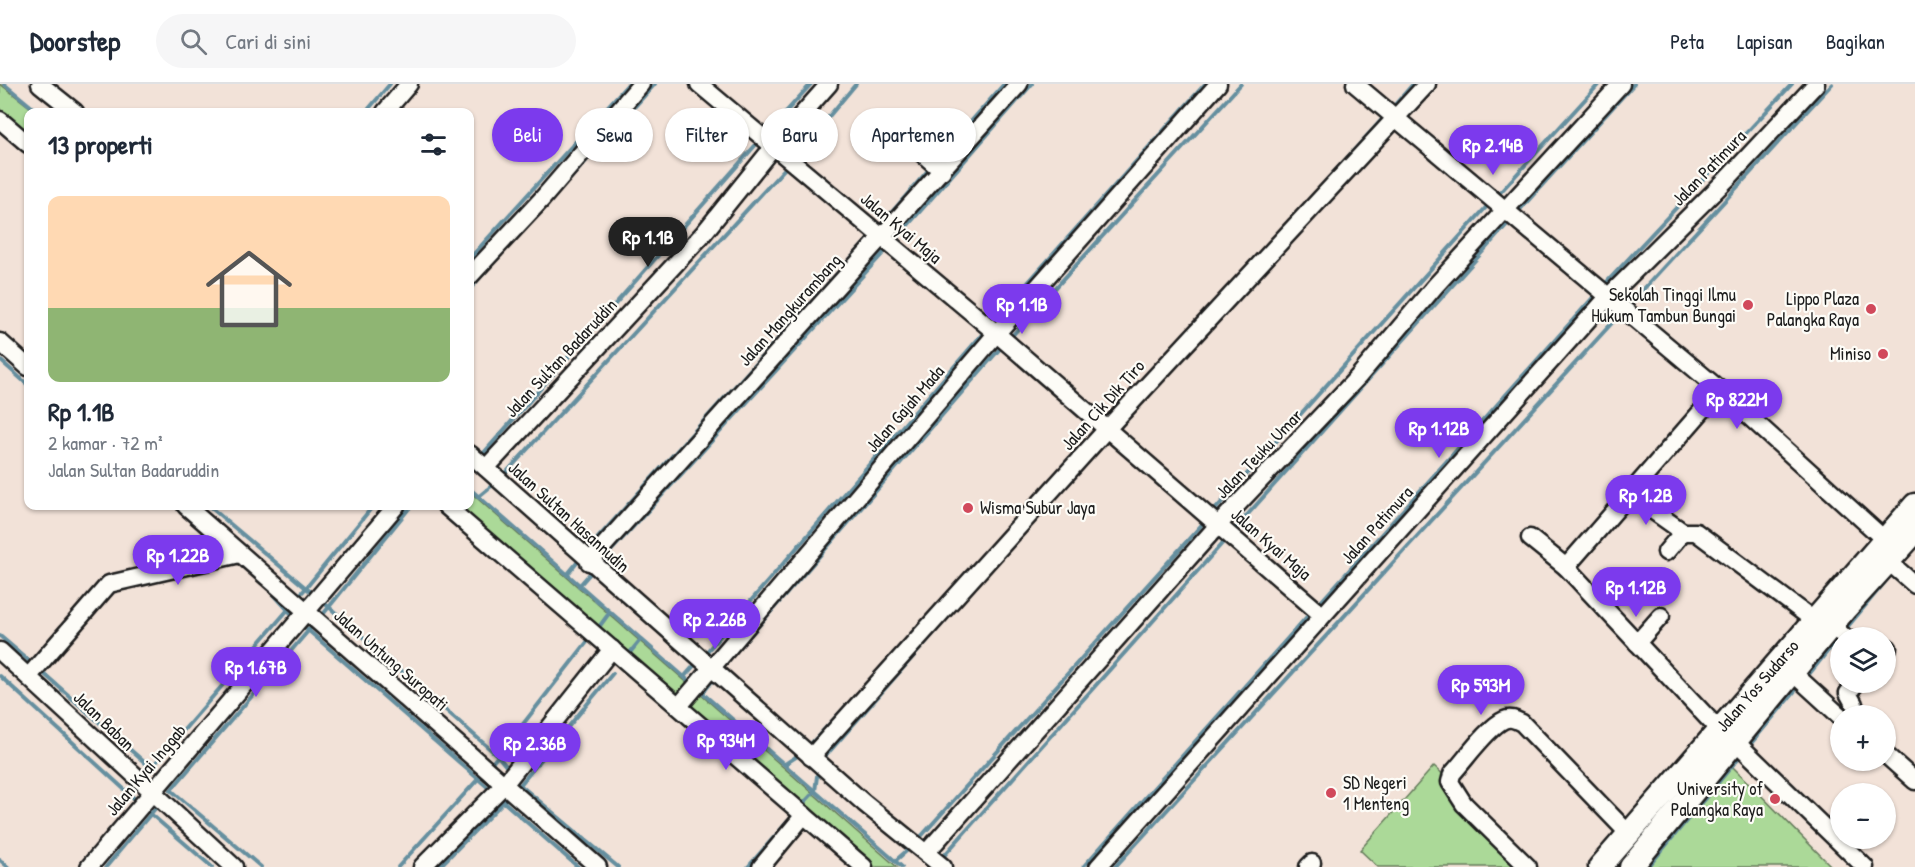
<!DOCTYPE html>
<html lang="id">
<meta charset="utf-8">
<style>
body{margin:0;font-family:"Patrick Hand",sans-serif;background:#f6f6f7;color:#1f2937;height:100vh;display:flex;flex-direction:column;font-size:22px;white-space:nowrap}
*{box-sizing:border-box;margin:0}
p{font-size:20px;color:#747a83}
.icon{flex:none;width:33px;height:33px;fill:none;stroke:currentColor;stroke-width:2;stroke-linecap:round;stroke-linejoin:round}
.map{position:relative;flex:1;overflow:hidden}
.details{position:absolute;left:24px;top:24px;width:450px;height:402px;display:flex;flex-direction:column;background:#fff;border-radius:12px;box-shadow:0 2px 4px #0004}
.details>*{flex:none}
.guide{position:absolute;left:492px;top:24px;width:570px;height:54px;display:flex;gap:12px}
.buttons{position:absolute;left:1830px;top:543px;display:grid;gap:12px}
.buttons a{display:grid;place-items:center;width:66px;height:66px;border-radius:50%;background:#fff;box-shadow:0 2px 4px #0004;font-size:30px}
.price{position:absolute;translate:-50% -51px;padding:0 14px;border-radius:21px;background:#7c3aed;color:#fff;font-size:20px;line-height:39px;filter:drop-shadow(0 2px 3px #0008)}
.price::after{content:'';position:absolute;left:50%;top:36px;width:18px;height:14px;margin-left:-9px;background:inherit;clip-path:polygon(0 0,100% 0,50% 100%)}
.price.selected{background:#222;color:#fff}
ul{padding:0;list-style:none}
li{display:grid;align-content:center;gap:12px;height:318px;padding:0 24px}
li+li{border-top:2px solid #e0e1e3}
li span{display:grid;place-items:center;height:186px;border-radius:12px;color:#555}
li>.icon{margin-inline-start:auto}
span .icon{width:108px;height:108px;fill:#fffc;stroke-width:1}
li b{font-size:26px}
h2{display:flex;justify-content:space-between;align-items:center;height:72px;padding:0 24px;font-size:26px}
.chip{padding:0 21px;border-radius:27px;background:#fff;box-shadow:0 2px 4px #0004;font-size:21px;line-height:54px}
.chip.selected{background:#7c3aed;color:#fff}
header{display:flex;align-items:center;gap:36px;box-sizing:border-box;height:84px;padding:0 30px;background:#fff;border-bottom:2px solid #e0e1e3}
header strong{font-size:28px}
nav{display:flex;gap:33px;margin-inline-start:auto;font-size:21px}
.search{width:420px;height:54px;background:#f6f6f7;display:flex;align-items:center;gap:15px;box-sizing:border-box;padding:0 21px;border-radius:33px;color:#747a83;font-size:22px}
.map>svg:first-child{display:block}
.green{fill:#abd998;stroke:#647a5a;stroke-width:1.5}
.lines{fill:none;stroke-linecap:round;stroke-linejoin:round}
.stream{stroke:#658f9f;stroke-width:4}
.minor-casing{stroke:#1c1c1c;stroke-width:21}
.major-casing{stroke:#1c1c1c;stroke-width:27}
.minor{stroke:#fdfcf7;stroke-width:16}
.major{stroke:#fdfcf7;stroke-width:22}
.poi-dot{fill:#d1495b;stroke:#fdfcf7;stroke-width:2}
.labels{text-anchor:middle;stroke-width:4.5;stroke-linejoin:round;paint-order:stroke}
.street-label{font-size:18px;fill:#1c1c1c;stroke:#fdfcf7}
.poi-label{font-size:18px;fill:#1c1c1c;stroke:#fdfcf7;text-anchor:end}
</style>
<header>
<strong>Doorstep</strong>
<div class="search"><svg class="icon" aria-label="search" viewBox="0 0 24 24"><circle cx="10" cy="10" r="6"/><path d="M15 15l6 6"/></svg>Cari di sini</div>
<nav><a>Peta</a><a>Lapisan</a><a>Bagikan</a></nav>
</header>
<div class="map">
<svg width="1915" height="783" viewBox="0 0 1915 783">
<rect width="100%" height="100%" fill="#f2e2d8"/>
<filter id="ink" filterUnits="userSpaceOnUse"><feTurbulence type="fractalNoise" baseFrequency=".0167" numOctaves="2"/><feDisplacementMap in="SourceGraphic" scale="12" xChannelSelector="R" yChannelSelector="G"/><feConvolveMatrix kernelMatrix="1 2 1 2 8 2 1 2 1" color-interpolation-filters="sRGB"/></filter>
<g filter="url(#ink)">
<g class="green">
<path d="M0,0l36,28h-8v26l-28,-25z"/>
<path d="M470,408l427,375h-29l-416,-361h18z"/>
<path d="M1727,677l105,106h-196z"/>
<path d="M1434,682l13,12 76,89h-145l-18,-17z"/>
</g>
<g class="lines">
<g class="stream">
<path d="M4,0l34,28"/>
<path d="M1392,24l21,-24"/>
<path d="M366,28l24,-28"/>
<path d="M765,51l46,-51"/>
<path d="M795,73l61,-73"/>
<path d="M937,76l67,-76"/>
<path d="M570,95l85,-95"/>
<path d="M1496,113l103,-113"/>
<path d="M1516,130l118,-130"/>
<path d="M878,144l52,-60"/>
<path d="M1283,144l102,-112"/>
<path d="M894,157l138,-157"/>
<path d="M470,174l158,-174"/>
<path d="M1604,201l188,-201"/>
<path d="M470,205l16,-18"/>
<path d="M1627,223l205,-223"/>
<path d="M992,239l213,-239"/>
<path d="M1009,255l232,-255"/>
<path d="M0,276l28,25"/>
<path d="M481,372l279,-316"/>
<path d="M503,392l285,-311"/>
<path d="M470,405l221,194"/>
<path d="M478,413l17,-14"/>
<path d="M209,422l97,82 67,-82"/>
<path d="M411,422l-82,101 169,149 93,-119"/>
<path d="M1212,429l277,-309"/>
<path d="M1232,448l279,-312"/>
<path d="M586,467l285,-315"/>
<path d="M601,478l286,-313"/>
<path d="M567,491l13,-16"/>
<path d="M579,502l14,-16"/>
<path d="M267,503l29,32"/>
<path d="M298,513l8,-9 9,7"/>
<path d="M1318,521l279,-312"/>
<path d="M320,534l9,-11 -9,-7"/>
<path d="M301,540l191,167"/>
<path d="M596,547l14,-19"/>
<path d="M1844,547l47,-56"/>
<path d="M0,552l33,28"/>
<path d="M628,571l13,-16"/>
<path d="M703,572l282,-325"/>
<path d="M727,578l277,-318"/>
<path d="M41,587l110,97 141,-163"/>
<path d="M613,589l-93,112 98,82"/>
<path d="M0,592l137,125"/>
<path d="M684,593l14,-16"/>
<path d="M1806,594l33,-41"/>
<path d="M701,608l201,175"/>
<path d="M703,609l12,-16"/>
<path d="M1748,663l51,-61"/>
<path d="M807,664l50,-54"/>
<path d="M822,676l128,-145"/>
<path d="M785,680l17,-11"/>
<path d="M490,681l8,-9 12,15"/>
<path d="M497,712l81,71"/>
<path d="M802,721l13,-14 3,-22"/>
<path d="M145,725l67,58"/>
<path d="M917,757l288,-320"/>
<path d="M941,775l286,-321"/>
<path d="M0,776l8,7"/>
<path d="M895,777l16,-14"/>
<path d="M106,783l53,-63"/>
<path d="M261,783l-90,-77 144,-167"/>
<path d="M398,783l81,-89"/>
<path d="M439,783l71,-72"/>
<path d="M748,783l40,-46"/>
<path d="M1083,783l228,-255"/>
<path d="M1115,783l507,-555"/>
<path d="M1648,783l93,-112"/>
</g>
<g class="minor-casing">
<g id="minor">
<path d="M40,0l35,28"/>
<path d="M699,0l290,243 333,288"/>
<path d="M1355,0l365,306 165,150"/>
<path d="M385,28l24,-28"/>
<path d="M0,36l28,24"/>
<path d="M916,64l26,23"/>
<path d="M470,192l72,-77 99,-115"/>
<path d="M0,258l28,25"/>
<path d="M470,370l394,349 79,64"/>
<path d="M486,384l217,-234 70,-87 56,-63"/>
<path d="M1628,409l55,39"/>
<path d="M186,422l412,361"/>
<path d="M446,422l418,361"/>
<path d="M1530,454l36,29"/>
<path d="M1666,468l17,-20h13l119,89"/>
<path d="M589,478l430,-478"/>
<path d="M1889,478l26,23"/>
<path d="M1832,542l14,12"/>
<path d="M1637,559l24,-27"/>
<path d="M1886,566l2,-2"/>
<path d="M0,567l234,216"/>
<path d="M1793,589l47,43"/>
<path d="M29,592l80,-92 131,-30 -5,-4"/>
<path d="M1854,620l-6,-11 9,-11"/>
<path d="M679,622l317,-372 222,-250"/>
<path d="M1720,647l-154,-164 154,-177"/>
<path d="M1736,658l129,125"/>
<path d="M1886,671l29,26"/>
<path d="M811,673l295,-327 321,-346"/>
<path d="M926,769l293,-329 139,-147 78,-92 185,-201"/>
<path d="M89,783l307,-361"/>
<path d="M422,783l81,-81 109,-137"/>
<path d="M761,783l43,-52"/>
<path d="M1098,783l511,-571 120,-119 87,-93"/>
<path d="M1308,783l4,-4"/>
<path d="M1528,783l-64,-63 -14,-22 2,-8c13,-14 36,-47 52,-54 7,-3 12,0 18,3l106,110"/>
</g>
</g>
<g class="major-casing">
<g id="major">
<path id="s1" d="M1600,783l315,-362"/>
<path d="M1631,783l215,-259 69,-76"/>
</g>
</g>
<use href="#minor" class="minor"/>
<use href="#major" class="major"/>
</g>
</g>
<g class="poi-dot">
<circle cx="1748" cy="221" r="6"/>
<circle cx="1871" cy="225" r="6"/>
<circle cx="1883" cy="270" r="6"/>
<circle cx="968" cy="424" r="6"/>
<circle cx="1331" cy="709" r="6"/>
<circle cx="1775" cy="715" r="6"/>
</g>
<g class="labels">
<g class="street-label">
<text transform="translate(1709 84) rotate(-46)" y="6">Jalan Patimura</text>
<text transform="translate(901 144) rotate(40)" y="6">Jalan Kyai Maja</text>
<text transform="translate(790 226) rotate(-48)" y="6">Jalan Mangkurambang</text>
<text transform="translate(561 274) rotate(-47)" y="6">Jalan Sultan Badaruddin</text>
<text transform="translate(1103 321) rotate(-48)" y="6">Jalan Cik Dik Tiro</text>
<text transform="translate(905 325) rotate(-49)" y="6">Jalan Gajah Mada</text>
<text transform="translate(1259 370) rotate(-46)" y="6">Jalan Teuku Umar</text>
<text transform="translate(569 433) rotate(42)" y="6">Jalan Sultan Hasannudin</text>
<text transform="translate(1377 441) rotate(-48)" y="6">Jalan Patimura</text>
<text transform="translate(1271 460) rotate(41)" y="6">Jalan Kyai Maja</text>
<text transform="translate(391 576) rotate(41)" y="6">Jalan Untung Suropati</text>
<text dy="6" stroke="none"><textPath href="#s1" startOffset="240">Jalan Yos Sudarso</textPath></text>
<text transform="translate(104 637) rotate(44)" y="6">Jalan Baban</text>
<text transform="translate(146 686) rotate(-50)" y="6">Jalan Kyai Inggab</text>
</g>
<g class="poi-label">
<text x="1736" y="217">Sekolah Tinggi Ilmu<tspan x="1736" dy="21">Hukum Tambun Bungai</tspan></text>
<text x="1859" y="221">Lippo Plaza<tspan x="1859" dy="21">Palangka Raya</tspan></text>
<text x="1871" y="276">Miniso</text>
<text x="980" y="430" text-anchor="start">Wisma Subur Jaya</text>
<text x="1343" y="705" text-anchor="start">SD Negeri<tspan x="1343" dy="21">1 Menteng</tspan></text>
<text x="1763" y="711">University of<tspan x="1763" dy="21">Palangka Raya</tspan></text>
</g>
</g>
</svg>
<div class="buttons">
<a><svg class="icon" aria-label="layers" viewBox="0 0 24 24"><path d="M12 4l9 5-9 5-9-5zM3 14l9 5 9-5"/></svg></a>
<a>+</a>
<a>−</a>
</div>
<b class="price" style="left:1493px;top:92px">Rp 2.14B</b>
<b class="price selected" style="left:648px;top:184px">Rp 1.1B</b>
<b class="price" style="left:1022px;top:251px">Rp 1.1B</b>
<b class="price" style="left:1737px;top:346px">Rp 822M</b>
<b class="price" style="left:1439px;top:375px">Rp 1.12B</b>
<b class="price" style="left:1646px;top:442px">Rp 1.2B</b>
<b class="price" style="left:178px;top:502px">Rp 1.22B</b>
<b class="price" style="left:1636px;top:534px">Rp 1.12B</b>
<b class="price" style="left:715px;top:566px">Rp 2.26B</b>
<b class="price" style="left:256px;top:614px">Rp 1.67B</b>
<b class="price" style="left:1481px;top:632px">Rp 593M</b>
<b class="price" style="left:726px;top:687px">Rp 934M</b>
<b class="price" style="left:535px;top:690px">Rp 2.36B</b>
<div class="guide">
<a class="chip selected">Beli</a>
<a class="chip">Sewa</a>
<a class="chip">Filter</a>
<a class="chip">Baru</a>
<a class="chip">Apartemen</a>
</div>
<section class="details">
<h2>13 properti<svg class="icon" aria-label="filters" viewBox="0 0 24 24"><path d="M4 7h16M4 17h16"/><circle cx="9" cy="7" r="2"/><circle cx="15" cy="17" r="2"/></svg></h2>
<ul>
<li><span style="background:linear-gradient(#ffd9b3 60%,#8fb573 0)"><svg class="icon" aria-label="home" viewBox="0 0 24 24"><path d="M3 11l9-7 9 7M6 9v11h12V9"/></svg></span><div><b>Rp 1.1B</b><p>2 kamar · 72 m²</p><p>Jalan Sultan Badaruddin</p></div></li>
</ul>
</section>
</div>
